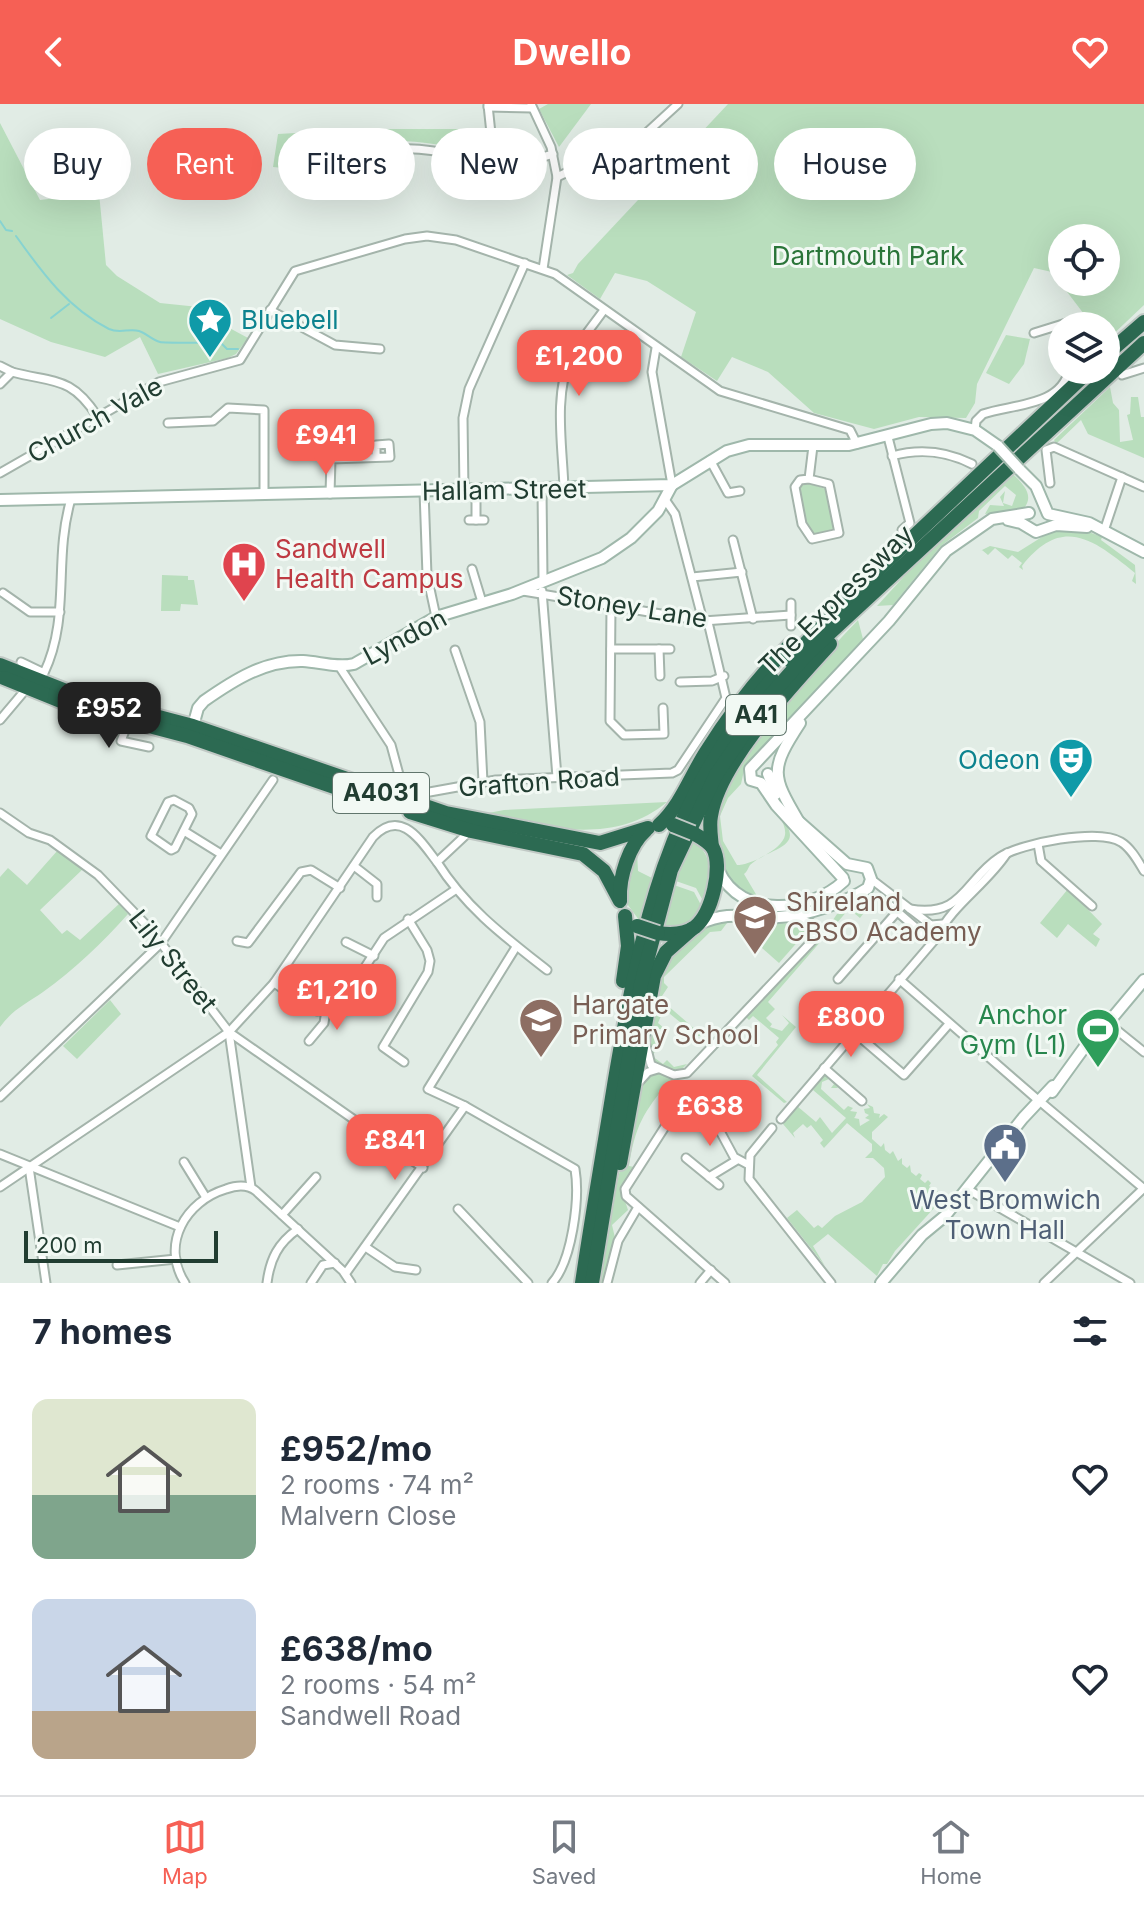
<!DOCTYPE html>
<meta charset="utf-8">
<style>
body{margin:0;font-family:Inter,sans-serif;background:#f6f6f7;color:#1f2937;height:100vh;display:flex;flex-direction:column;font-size:30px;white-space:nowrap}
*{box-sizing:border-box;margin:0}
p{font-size:26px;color:#747a83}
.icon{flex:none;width:44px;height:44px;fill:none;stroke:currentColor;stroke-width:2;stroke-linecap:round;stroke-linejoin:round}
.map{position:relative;height:1179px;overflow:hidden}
.side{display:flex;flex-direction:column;background:#fff;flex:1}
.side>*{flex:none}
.top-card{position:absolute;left:24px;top:24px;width:1096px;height:72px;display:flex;gap:16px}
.controls{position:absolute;left:1048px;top:120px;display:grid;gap:16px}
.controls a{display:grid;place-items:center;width:72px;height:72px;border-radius:50%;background:#fff;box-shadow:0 8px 32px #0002;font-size:40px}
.scale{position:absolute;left:24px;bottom:20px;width:194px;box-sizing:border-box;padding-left:8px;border:4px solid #213d31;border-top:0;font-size:22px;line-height:28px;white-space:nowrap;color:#213d31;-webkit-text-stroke:6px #f2f9f4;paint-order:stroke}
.price{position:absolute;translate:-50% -68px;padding:0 18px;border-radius:16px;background:#f66055;color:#fff;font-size:26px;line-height:52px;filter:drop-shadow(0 2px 4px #0008)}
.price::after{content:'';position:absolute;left:50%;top:48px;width:24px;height:18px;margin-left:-12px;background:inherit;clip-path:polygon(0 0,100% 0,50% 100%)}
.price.active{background:#222;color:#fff}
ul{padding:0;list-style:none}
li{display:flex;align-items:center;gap:24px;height:200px;padding:0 32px}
li span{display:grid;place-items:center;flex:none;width:224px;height:160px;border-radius:16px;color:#555}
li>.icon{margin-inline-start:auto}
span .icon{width:96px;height:96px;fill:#fffc;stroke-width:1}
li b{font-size:34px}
h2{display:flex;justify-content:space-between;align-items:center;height:96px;padding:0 32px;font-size:34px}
.tag{padding:0 28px;border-radius:36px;background:#fff;box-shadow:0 8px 32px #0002;font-size:28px;line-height:72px}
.tag.active{background:#f66055;color:#fff}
header{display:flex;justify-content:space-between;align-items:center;height:104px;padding:0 32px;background:#f66055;color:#fff;font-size:36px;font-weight:700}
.menu{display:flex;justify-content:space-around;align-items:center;height:112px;border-top:2px solid #e0e1e3;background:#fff;font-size:22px;color:#747a83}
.menu a{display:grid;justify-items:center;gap:4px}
.menu .active{color:#f66055}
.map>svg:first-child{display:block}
.green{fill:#b9debd;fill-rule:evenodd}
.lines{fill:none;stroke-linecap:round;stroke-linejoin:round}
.stream{stroke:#87d3d1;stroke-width:2}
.street-casing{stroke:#a4b4ab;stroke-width:11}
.secondary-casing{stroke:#9fb8ab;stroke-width:14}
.highway-casing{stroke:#c1c9c5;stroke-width:18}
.street{stroke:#fff;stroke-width:7}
.secondary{stroke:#fff;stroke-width:10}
.highway{stroke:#2c6a52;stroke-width:14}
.secondary-bridge-casing{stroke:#9fb8ab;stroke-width:14;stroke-linecap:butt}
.highway-bridge-casing{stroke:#c1c9c5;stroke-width:18;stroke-linecap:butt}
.secondary-bridge{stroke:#fff;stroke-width:10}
.highway-bridge{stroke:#2c6a52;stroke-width:14}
.labels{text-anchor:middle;stroke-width:6;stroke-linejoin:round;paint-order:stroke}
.shield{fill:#f2f9f4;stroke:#60756c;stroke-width:2}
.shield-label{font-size:24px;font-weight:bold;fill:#213d31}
.park-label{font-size:26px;fill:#2a7539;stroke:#f2f9f4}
.culture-label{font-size:26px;fill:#0d838f;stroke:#f2f9f4;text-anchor:start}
.street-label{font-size:26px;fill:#213d31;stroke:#f2f9f4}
.health-label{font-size:26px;fill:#be3a42;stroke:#f2f9f4;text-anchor:start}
.education-label{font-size:26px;fill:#785e54;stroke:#f2f9f4;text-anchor:start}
.leisure-label{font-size:26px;fill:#27864d;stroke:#f2f9f4;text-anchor:end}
.service-label{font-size:26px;fill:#4e5e75;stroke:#f2f9f4}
</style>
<header><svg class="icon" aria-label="back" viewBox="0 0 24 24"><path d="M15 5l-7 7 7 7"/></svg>Dwello<svg class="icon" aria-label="heart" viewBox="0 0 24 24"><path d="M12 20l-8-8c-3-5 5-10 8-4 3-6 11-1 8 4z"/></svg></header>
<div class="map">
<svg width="1144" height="1179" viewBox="0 0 1144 1179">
<rect width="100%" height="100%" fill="#e1ece5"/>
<g class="green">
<path d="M548,0h43l-32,43 -20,-38z"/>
<path d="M728,0h416v201l-38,36v-15h-13l-41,-54 -18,-4 -57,116 -2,19 -9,15 -47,-1 -45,12 -60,-16 -46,-41 -36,-15 -15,24 -36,-24 15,-45 -49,-31 -32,-8 -15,26 -33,-24 6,-2 5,-9zM1062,134h44v44h-44z"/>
<path d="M0,19l40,77 59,-7 7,72 11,11 43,27 58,6 4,15 26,14 -12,16 -8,4 -70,16 -18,-37 -35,20 -54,-15 -51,-23z"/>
<path d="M366,25h92l1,20c-26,-6 -56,-11 -83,-6 -25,4 -43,15 -70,12l-2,15 -31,-3 5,-33z"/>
<path d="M1006,231l24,4 -6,25 -15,20 -23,-11z"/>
<path d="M1110,283l3,16 6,7 1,32 13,-2 -6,-25 3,-1 1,-17h7l3,20h3v41l-56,-24 -7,-14 -25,24 -2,-4z"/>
<path d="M1013,370c9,9 22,21 11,34l-39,6 5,-9 14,1 -4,-9 5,-6 -2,12 9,3 4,-11 -11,-9 -26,25 -1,7 -37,28 -48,59 -16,1 32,-35z"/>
<path d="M807,379l19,6 10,35 -2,5 -20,5 -8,-6 -8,-40z"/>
<path d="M1081,425l21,8 -1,3 34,25 1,19 -4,-3 3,-8c-42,-34 -73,-58 -113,-7l1,4 -4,-3 3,-4 -10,-8 -4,4 -13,-11 -7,7 -6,-5 -4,2 12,-6 28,6 35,-22z"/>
<path d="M162,471l26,1v4h6l4,25 -17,-1 -1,7h-19z"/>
<path d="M858,516l5,19 -100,115 -18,12 -4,18 -13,14 -8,18 3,25 14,24c13,0 46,-16 48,-30 1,-6 -2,-12 -5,-18 29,31 -13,31 -30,48 -2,3 -3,7 -6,9l13,22c-23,-8 -29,-16 -36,-41 -3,-11 -6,-25 -5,-36 8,-55 103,-158 142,-199z"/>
<path d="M667,698c-55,46 -126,23 -189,13l26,-5z"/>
<path d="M690,735c24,14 22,36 12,60l-6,-11 -23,-8z"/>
<path d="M58,746l26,18 -44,42 22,24 5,-4 13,10 39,-36 9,10c-25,28 -54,56 -85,78 -17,12 -30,17 -43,35v-150l8,-9 19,17z"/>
<path d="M637,748l1,19 14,7 -13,42 -14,-19z"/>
<path d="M671,780l23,8 7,13c-8,18 -22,25 -41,21z"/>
<path d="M1068,785l34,35 -9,10 7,5 -4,8 -28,-23 -11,14 -17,-15z"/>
<path d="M872,798l-12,16 -11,-9 -81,93 7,7 -9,9 6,6 -2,3 12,4 7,-8 -7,-8 14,12 -39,48 30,27 -3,1 -32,-27 26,-31 -2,-3 3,-4 -26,-22 -4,4 -3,-3 72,-75 19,-28z"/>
<path d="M742,817l54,3 12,6 -29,33 -41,-36z"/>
<path d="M715,818l12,1 -6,8 -11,1 -46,45v6l4,4 -8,12 43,37h-6l-33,-27 -6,14 7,6h-9l9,8 -13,19 11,8 4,-4 7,7 13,-3 -5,5 -11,1 -20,-10 -3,-10 12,-83 20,-22z"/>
<path d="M110,896l11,14 -44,45 -14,-13z"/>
<path d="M655,969l14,2 6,9 -6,-2c-26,30 -34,45 -40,84l5,1 -13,22 7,21 -16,15 4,17 -11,41h-10l43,-195 9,-13z"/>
<path d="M824,972h5l9,12h-7l3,-4 -5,-5 -7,3 -1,7 23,21 4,-4 5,2 -3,3 7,1 -2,5 3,-3 -4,4 5,1 1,7 10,-6 -5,-2 4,-3 -4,-2 -1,-4 6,-1 -3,-4 6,3 1,6 6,1 -1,4 5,-4 4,3 -16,15v7l9,8 3,-4 1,7 5,4 3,-3 5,10 4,-3v6l5,4 3,-3 1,7 5,4 3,-3 3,2 -2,4 5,4 3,-3 3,3 -2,3 16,10 -50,55 -8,13h-4l-6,12 -49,-42 -15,12 12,20 -38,-48 10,-8 17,18 4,-3 4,3 13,-12 27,-14 23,-25 -1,-9 -11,-10h-8l7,-7v-7l-25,-21 -23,25 -4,-5 3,-3 -12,-15 -4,3 -4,-4 -10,9 2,5 -12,-14 14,-18 19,16 4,-5 12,16 14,-15 -33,-28z"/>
</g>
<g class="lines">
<g class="stream">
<path d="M0,117l6,9 6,1"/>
<path d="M16,132c27,38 53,73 93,93 11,5 20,-1 30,2 7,2 13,9 21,11 4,1 57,1 60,0l7,7h11"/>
<path d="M51,214l18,-14"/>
</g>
<g class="street-casing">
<g id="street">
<path d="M531,0l20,43 6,30 -14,92"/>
<path d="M488,1l4,38"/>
<path d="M488,3l44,1"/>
<path d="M309,66l2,-8c31,4 60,-11 91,-13 40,-2 76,16 116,14 11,-1 24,-6 35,-9"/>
<path d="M557,73l85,-40 36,-33"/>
<path d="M270,206l65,35 45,4"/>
<path d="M1034,229l45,-14"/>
<path d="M656,244l-4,24 20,113"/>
<path d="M0,262l12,6 -12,12"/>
<path d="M12,268c42,11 59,4 85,44"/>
<path d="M1122,271l22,-7"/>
<path d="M168,319l45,-2 15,-13 36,2v85"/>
<path d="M975,326l1,-9 7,-7c28,-10 78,-7 86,-44"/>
<path d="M888,333l22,86 -8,7"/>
<path d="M892,352c29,-8 54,-5 80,8"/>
<path d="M710,356l18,33 12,-2"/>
<path d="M0,369l159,-91 81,-22 55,-89 110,-32 22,-3 29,4 99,34 165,117 130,39 7,14"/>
<path d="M809,375l20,5 10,49 -27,6 -10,-15 -7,-37 5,-7 9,-1 4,-33"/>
<path d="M1050,379l-4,-33 8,-3 90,40"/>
<path d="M564,385c-1,-39 -11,-95 7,-132 9,-16 22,-32 33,-47"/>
<path d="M542,386l1,89"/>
<path d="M424,387l3,84 9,42"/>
<path d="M464,388l-1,-74 6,-29 56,-126"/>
<path d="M476,388v28"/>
<path d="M330,390l1,-35 59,-2 -1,-13 -13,1v12"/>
<path d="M666,397l9,13 28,107"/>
<path d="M469,416h15"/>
<path d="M1104,427l18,-54"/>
<path d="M733,436l20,79"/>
<path d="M472,465l10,33"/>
<path d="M692,473l50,-5"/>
<path d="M523,487l180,30 88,-6"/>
<path d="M542,487l15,186"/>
<path d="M3,489l27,19h30"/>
<path d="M791,499v23"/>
<path d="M611,502l-1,115 14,14 40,-1 -1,-26"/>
<path d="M611,545h59"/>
<path d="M659,545l1,27"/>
<path d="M455,546l25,72 3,60"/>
<path d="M21,558l23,11c27,-57 9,-113 27,-174"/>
<path d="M339,562l52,79 10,37 8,10 15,1 72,-13 176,-7 6,-3 48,-72 -18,-76"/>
<path d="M680,578l32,-1 12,-5"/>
<path d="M0,616l27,-32"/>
<path d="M129,616l-8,21 28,6"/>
<path d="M174,696l15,8 3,6 -17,34 -4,2 -20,-14 17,-34z"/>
<path d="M0,709l29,20 21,7 48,35 53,55 78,102 194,136"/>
<path d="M184,727l37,23"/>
<path d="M469,728l-32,30c29,46 68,75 110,108"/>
<path d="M1038,740l3,17 51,45"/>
<path d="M354,762l23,18v13"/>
<path d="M871,775l60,46 12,-1"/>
<path d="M886,798l36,31"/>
<path d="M910,805c54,9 54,-29 90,-52 21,-14 99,-29 121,-15 10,6 17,19 23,29"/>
<path d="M237,837l11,2 53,-71 10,-2 29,18"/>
<path d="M346,838l28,14"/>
<path d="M516,843l-88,142 37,17 110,63c5,30 -3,92 -23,114"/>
<path d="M838,875l65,-74"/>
<path d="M899,875l139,121"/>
<path d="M274,879l43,28 22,-4 45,-69 71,-48"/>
<path d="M1108,919l36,29"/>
<path d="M229,928l22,155"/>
<path d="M854,928l50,43 45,-51"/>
<path d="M309,937l15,-18 2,-13"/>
<path d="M646,941l5,20 23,10 13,-2 128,-135 -4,-15 -17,-6"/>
<path d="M404,958l-21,-15 45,-75 2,-11 -3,-11 -19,-31"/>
<path d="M824,964l38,33"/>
<path d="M638,979l10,-11 10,-3"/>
<path d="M0,993l161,-154 112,-163"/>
<path d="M1043,1000l100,84"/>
<path d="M781,1015l157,-183c12,-29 50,-53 69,-83"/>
<path d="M772,1024l-22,27 -1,24 82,104"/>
<path d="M0,1050l180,73"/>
<path d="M686,1054l33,27"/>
<path d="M184,1058l21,34"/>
<path d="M29,1063l17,116"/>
<path d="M709,1073l28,-17"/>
<path d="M0,1083l229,-155 45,-49 99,-146c28,-29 47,3 64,25"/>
<path d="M967,1085l163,94"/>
<path d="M458,1105l70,74"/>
<path d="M282,1111l34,-38"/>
<path d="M367,1144l28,19 21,3"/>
<path d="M117,1161l59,-6"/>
<path d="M346,1169l119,-167"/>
<path d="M185,1179c-25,-39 1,-82 41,-94 11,-4 21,-5 30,2l87,80 8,12"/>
<path d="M267,1179c3,-24 11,-40 31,-54"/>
<path d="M311,1179l12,-18 12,-2"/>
<path d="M607,1179l11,-42 20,-34"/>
<path d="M700,1179l11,-13"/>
<path d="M725,1179l-99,-87 -1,-7 43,-67 26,-31 6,3 34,63 13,7"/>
<path d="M1044,1179l100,-95"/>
</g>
</g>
<g class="secondary-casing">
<g id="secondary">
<path d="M1019,365l17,17 12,28 41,9 55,29"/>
<path d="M0,396l672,-15 55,-34 22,-6h100l82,-21 16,-1 28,7 23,16"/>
<path d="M1008,416l13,3 15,9 20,-7 31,2"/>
<path d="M193,622l5,-18 6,-7c30,-21 61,-41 99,-40 17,1 34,7 51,3l82,-47 76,-23 90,-36 29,-20 27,-27 14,-26"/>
<path d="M768,670l8,20"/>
<path d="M799,718c-28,-47 -29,-53 1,-99"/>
<path d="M719,767c22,48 91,42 125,10"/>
<path d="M843,774l-67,-73 -15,-22 -10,-3 -1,-11 139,-148 57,-70 46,-32 37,-6"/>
<path d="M699,820c34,-15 47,-5 80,-7 26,-1 68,-15 89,-29l3,-9 -4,-11 -20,-4 -51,-45"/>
<path d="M1052,988l42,-58 14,-11 36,-43"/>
<path d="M881,1179l41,-48 23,-19 78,-98 30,-32"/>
</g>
</g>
<g class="highway-casing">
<g id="highway">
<path d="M1106,251l38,-33"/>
<path d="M789,556l88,-89 213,-201"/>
<path d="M0,561l79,31 114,30 253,87 154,30 48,-15"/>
<path d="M4,574l69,28 114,30 173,60"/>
<path d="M410,708l61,19 112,23 21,17 16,30"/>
<path d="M659,721c22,-20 31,-48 47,-73 25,-40 53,-76 86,-109"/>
<path d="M712,743c-1,-10 -3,-21 -1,-31 8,-54 82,-131 119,-172"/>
<path d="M620,795c-1,-22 9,-54 26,-69"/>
<path d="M658,829c13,2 26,2 37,-6 17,-14 28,-60 18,-79 -5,-7 -13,-11 -20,-15"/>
<path d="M623,877l5,-35 -3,-30"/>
<path d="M620,1059l34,-187 12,-24 26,-23"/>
<path d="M582,1179c10,-68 22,-136 33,-204 26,-151 52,-280 157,-400"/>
<path d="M592,1179l49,-299 30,-114 45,-95 53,-78 39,-44 336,-310"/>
</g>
</g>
<use href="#street" class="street"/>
<use href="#secondary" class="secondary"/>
<use href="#highway" class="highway"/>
<g class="secondary-bridge-casing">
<path id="secondary-bridge" d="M998,342l21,23"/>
</g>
<g class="highway-bridge-casing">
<g id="highway-bridge">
<path d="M673,721l20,8"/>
<path d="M637,822l21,7"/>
</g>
</g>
<use href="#secondary-bridge" class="secondary-bridge"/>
<use href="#highway-bridge" class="highway-bridge"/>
</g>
<defs>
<g id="sight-pin" transform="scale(2.3)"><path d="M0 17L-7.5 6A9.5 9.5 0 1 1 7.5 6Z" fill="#0f9aa8" stroke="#f2f9f4"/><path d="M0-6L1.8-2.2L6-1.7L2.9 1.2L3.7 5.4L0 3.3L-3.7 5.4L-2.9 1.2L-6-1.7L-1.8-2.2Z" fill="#fff"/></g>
<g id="hospital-pin" transform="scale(2.3)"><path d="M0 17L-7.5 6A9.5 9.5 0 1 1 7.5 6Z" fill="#e0444e" stroke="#f2f9f4"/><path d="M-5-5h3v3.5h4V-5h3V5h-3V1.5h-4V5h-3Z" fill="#fff"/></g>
<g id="theatre-pin" transform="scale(2.3)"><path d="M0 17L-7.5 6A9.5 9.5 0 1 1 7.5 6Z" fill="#0f9aa8" stroke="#f2f9f4"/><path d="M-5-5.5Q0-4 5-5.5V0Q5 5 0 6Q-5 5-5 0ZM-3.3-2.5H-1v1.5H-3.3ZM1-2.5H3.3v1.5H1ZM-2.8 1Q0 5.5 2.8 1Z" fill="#fff"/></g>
<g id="school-pin" transform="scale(2.3)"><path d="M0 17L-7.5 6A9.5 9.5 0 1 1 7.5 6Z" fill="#8d6e63" stroke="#f2f9f4"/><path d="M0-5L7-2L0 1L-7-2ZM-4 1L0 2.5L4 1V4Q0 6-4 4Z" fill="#fff"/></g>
<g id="stadium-pin" transform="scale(2.3)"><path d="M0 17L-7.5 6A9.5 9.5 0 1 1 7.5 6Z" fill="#2e9e5b" stroke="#f2f9f4"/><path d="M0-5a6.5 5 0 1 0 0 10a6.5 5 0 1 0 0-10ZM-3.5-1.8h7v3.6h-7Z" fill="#fff"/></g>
<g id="civic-pin" transform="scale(2.3)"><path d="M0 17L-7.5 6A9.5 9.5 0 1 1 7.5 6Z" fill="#5c6f8a" stroke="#f2f9f4"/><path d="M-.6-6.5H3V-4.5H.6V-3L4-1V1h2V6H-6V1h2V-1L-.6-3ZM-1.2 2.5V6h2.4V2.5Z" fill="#fff"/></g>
</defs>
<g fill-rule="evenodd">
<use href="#sight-pin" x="210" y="216"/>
<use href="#hospital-pin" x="244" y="460"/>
<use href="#theatre-pin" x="1071" y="656"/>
<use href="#school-pin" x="755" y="813"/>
<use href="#school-pin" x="541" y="916"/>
<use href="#stadium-pin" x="1098" y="926"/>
<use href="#civic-pin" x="1005" y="1041"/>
</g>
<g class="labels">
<g class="shield">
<rect x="726" y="591" width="60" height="40" rx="6"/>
<rect x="333" y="669" width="96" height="40" rx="6"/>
</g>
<g class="shield-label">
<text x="756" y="619">A41</text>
<text x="381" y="697">A4031</text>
</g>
<g class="park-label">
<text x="868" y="161">Dartmouth Park</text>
</g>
<g class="culture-label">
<text x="241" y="225">Bluebell</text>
<text x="1040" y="665" text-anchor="end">Odeon</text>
</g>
<g class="street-label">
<text transform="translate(95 316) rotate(-29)" y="9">Church Vale</text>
<text transform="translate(504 386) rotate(-1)" y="9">Hallam Street</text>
<text transform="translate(836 496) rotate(-44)" y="9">The Expressway</text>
<text transform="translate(632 503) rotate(9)" y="9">Stoney Lane</text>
<text transform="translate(405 533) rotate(-28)" y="9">Lyndon</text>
<text transform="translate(539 678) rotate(-4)" y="9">Grafton Road</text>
<text transform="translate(173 857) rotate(51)" y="9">Lily Street</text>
</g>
<g class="health-label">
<text x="275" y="454">Sandwell<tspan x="275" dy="30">Health Campus</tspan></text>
</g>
<g class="education-label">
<text x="786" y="807">Shireland<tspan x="786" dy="30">CBSO Academy</tspan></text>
<text x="572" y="910">Hargate<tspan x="572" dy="30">Primary School</tspan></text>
</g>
<g class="leisure-label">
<text x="1067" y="920">Anchor<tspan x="1067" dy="30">Gym (L1)</tspan></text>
</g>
<g class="service-label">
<text x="1005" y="1105">West Bromwich<tspan x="1005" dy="30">Town Hall</tspan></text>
</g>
</g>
</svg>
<div class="controls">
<a><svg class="icon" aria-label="locate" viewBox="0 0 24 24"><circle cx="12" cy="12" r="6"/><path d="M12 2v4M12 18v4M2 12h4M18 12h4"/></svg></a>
<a><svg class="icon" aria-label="layers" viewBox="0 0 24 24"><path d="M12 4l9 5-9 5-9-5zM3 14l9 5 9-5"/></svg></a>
</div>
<div class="scale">200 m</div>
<b class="price" style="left:579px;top:294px">£1,200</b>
<b class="price" style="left:326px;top:373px">£941</b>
<b class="price active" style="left:109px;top:646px">£952</b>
<b class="price" style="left:337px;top:928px">£1,210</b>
<b class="price" style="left:851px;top:955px">£800</b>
<b class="price" style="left:710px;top:1044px">£638</b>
<b class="price" style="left:395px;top:1078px">£841</b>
<div class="top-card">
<a class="tag">Buy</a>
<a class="tag active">Rent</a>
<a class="tag">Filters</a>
<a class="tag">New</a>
<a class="tag">Apartment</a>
<a class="tag">House</a>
</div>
</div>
<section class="side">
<h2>7 homes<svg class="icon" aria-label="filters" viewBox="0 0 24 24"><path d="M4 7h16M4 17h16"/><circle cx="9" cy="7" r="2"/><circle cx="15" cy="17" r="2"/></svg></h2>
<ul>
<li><span style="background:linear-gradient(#dfe7d0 60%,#7fa58c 0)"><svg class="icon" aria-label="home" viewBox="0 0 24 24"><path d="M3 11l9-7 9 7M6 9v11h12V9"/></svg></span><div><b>£952/mo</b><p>2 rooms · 74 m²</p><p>Malvern Close</p></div><svg class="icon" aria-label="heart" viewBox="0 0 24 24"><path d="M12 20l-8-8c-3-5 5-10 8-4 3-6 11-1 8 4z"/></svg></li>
<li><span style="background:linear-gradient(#c9d6e8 70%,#b9a48a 0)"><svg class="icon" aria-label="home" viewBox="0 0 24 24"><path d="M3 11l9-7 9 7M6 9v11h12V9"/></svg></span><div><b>£638/mo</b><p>2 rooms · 54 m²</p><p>Sandwell Road</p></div><svg class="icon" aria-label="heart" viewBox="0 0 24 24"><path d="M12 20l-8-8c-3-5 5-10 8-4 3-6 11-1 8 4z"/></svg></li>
</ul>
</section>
<nav class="menu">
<a class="active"><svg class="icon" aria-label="map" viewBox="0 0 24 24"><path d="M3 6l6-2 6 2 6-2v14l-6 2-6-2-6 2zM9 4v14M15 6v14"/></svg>Map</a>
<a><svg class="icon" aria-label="saved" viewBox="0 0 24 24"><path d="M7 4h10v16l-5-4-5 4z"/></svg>Saved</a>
<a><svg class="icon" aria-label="home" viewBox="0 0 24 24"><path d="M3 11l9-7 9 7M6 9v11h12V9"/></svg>Home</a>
</nav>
